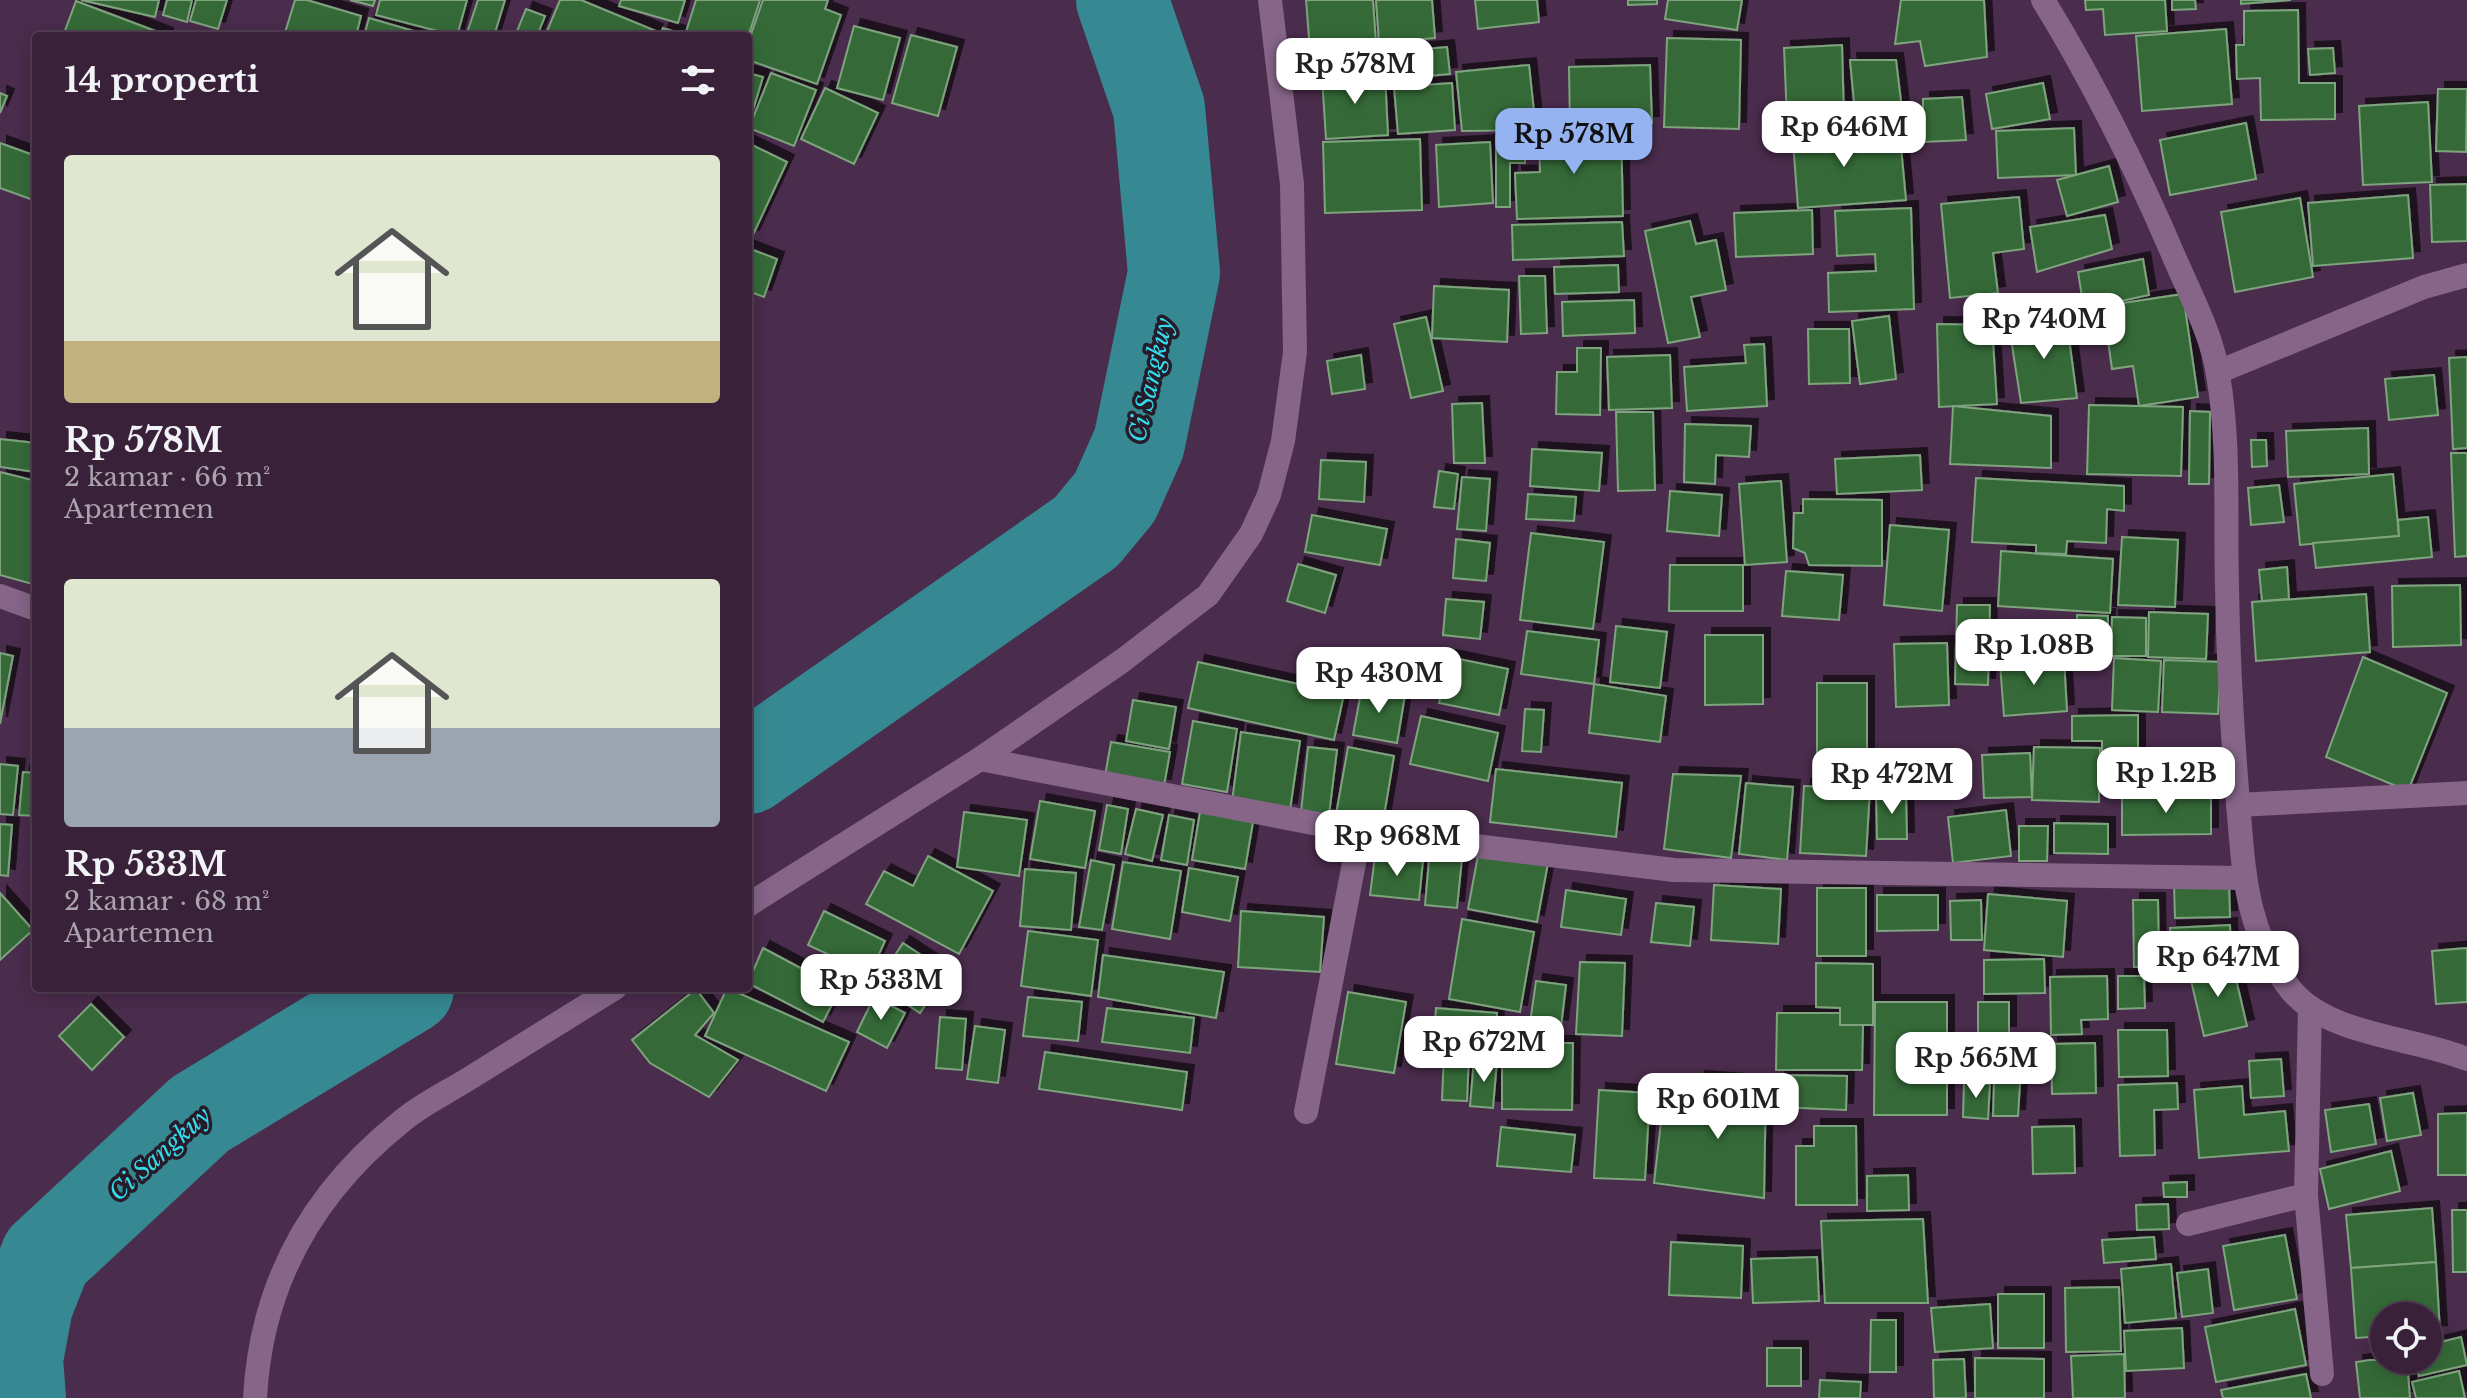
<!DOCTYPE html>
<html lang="id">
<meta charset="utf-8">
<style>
body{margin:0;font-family:"Libre Baskerville",serif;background:#432e44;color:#f1f3f6;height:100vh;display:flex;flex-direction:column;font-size:30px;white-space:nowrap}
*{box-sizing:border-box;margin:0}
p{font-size:26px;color:#aba3ae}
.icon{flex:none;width:44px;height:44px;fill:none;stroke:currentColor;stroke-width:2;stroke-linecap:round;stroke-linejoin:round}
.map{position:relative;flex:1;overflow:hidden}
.details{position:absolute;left:32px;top:32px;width:720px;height:960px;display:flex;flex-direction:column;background:#382139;border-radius:8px;box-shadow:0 4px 20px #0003,0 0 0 2px #523e53}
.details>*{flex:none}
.fabs{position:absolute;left:2370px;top:1302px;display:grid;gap:16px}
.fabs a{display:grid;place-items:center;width:72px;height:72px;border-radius:50%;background:#382139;box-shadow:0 4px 20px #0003,0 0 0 2px #523e53;font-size:40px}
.price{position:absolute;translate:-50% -68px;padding:0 18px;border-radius:16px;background:#fff;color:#222;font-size:26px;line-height:52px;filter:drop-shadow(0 2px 4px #0008)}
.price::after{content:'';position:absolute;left:50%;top:48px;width:24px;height:18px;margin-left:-12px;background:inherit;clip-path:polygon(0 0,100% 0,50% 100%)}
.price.on{background:#95b2f1;color:#111}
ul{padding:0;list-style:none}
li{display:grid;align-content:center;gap:16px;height:424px;padding:0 32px}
li span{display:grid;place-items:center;height:248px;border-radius:8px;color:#555}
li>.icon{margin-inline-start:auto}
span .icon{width:144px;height:144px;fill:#fffc;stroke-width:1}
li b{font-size:34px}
h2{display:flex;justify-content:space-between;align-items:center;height:96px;padding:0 32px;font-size:34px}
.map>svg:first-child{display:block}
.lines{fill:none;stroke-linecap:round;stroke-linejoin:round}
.river{stroke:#368992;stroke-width:92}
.building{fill:#356b37;stroke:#7ea37e;stroke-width:2;filter:url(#shadow)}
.lane{stroke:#866588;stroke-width:24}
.street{stroke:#866588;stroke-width:24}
.secondary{stroke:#866588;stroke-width:24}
.labels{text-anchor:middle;stroke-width:7;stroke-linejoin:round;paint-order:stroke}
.water-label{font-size:24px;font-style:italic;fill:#32daea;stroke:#281b29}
</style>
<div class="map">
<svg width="2467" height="1398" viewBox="0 0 2467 1398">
<defs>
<filter id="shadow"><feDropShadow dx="7" dy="-7" stdDeviation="0" flood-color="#0009"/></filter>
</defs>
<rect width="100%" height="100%" fill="#4a2c4c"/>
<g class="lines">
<g class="river">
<path d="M748,768l338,-236 29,-35 24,-54 35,-170 -15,-165 -37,-108"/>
<path d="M20,1398l-3,-39 10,-54 19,-48 154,-143 208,-126"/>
</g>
</g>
<g class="building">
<path d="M81,0h78l-4,17z"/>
<path d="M167,0h25l-5,22 -24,-7z"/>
<path d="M196,0h31l-9,29 -28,-8z"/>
<path d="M295,0h12l54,16 -5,20h-72z"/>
<path d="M350,0h25l-2,6z"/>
<path d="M380,0h87l-10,36 -81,-21z"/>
<path d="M478,0h27l-11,36h-28z"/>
<path d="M560,0h21l75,31 -2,5h-109z"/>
<path d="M621,0h64l-7,23 -59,-17z"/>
<path d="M696,0h64l-12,37 -88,-1 3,-8 22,7z"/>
<path d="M763,0h65l-3,9 16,6 -24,69 -69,-24v-17z"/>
<path d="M1306,0h67l5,72 -66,4z"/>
<path d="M1376,0h56l3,38 -56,5z"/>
<path d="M1475,0h62l2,22 -61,7z"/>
<path d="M1628,0h29v4l-29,1z"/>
<path d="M1668,0h74l-5,30 -72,-11z"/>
<path d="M1901,0h83l3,57 -62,9 -5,-25 -25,3z"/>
<path d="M2085,0h80l2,31 -62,4 -2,-26 -17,1z"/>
<path d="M2172,0h23l1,9 -24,1z"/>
<path d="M2241,0h50l-50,4z"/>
<path d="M76,1l90,34v1h-103z"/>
<path d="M526,9l19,7 -8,20h-22z"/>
<path d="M2298,10l1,73h36v36l-74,1 -1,-42 -23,1 -1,-34h8v-34z"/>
<path d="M369,18l48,14 -1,4h-52z"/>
<path d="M854,26l46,12 -17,62 -46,-12z"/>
<path d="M2226,29l6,75 -90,7 -6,-75z"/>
<path d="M911,35l46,12 -19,69 -46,-13z"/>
<path d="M1667,38l74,2 -2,89 -75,-2z"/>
<path d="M1842,45l2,72 -57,2 -3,-71z"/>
<path d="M1447,47l3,27 -57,5 -3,-27z"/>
<path d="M2333,48l2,25 -25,2 -2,-26z"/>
<path d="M1850,60h46l9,74h-48z"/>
<path d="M1529,65l7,65 -74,1 -6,-59z"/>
<path d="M1650,65l2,58 -82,3 -1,-59z"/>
<path d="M748,73l15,4 -13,43 -2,-1z"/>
<path d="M771,73l45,17 -22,56 -45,-18z"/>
<path d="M1385,74l3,61 -62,4 -4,-62z"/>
<path d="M1452,83l3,47 -57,4 -4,-47z"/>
<path d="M2043,83l7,36 -58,10 -6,-35z"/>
<path d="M825,88l53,25 -24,51 -53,-25z"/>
<path d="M2438,89h29l-1,63 -30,-1z"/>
<path d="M0,93l7,3 -7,17z"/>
<path d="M1962,97l4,43 -43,2v-43z"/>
<path d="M2428,102l4,80 -69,3 -4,-79z"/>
<path d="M2246,123l10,56 -86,16 -10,-55z"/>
<path d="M1853,124l2,27 46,-4 5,53 -108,8 -6,-80z"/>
<path d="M1621,128l2,88 -106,3 -2,-46 25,-1 -1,-42z"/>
<path d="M2074,128l2,47 -78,3 -2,-47z"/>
<path d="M1496,136h29v27h-15v44h-14z"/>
<path d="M1420,139l2,71 -97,3 -2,-71z"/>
<path d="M1490,142l3,61 -54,4 -3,-62z"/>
<path d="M0,143l36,13v45l-36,-13z"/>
<path d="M748,143l39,19 -35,75 -4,-2z"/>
<path d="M2109,166l9,36 -51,14 -10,-36z"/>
<path d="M2467,184v57l-35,1 -2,-57z"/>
<path d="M2408,195l5,63 -100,8 -5,-63z"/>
<path d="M2019,197l5,52 -31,4 5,40 -48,5 -9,-94z"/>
<path d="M2300,198l13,79 -78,15 -14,-80z"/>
<path d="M1911,208l3,101 -85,3 -1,-39 48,-2 -1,-17 -38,2 -2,-45z"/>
<path d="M1812,210l1,44 -77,3 -2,-44z"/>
<path d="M2105,215l7,34 -75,23 -7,-45z"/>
<path d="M1690,221l6,23 20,-4 10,50 -35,7 9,40 -32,6 -23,-112z"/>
<path d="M1622,222l2,34 -111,4 -1,-35z"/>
<path d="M748,248l29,11 -13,38 -16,-6z"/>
<path d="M2143,259l6,36 -65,14 -6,-37z"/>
<path d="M1618,265l1,27 -64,2 -1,-27z"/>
<path d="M1519,276h26l2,57 -26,1z"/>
<path d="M1434,286l75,4 -2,52 -75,-4z"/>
<path d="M2183,294l15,103 -59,9 -6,-40 -21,3 -9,-63z"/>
<path d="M1634,300l1,33 -72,3 -1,-34z"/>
<path d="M1889,316l7,63 -36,5 -8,-63z"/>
<path d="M2066,316l11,82 -56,5 -12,-77z"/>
<path d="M1426,317l17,74 -32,7 -17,-74z"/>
<path d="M1937,324l55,1 5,79 -58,3z"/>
<path d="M1808,329h41l1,54 -41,1z"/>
<path d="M1764,344l3,62 -80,5 -3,-44 62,-4 -2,-18z"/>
<path d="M1577,348h24l-1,67 -44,-1 1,-42h20z"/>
<path d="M1361,355l4,34 -33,5 -5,-33z"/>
<path d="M1670,355l2,53 -63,2 -2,-53z"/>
<path d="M2467,357v91l-14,1 -4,-91z"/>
<path d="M2434,375l4,40 -49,5 -4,-41z"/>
<path d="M1482,403l3,60h-31l-2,-59z"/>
<path d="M2089,405l94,2 -2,69 -94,-2z"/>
<path d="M1953,406l98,10v52l-101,-4z"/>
<path d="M2190,411l20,1 -1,72h-20z"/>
<path d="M1616,412h37l2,78 -37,1z"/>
<path d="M1685,424l66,2 -2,31 -33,-2 -1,29 -31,-2z"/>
<path d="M2368,428l1,46 -81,3 -2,-46z"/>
<path d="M0,439l36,4v29l-36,-5z"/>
<path d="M2251,440h15l1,26 -15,1z"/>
<path d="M1532,449l70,4 -3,38 -69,-5z"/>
<path d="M2451,453h16v103l-12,1z"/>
<path d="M1920,455l2,35 -85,4 -2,-35z"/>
<path d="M1321,460l45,2 -2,40 -45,-3z"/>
<path d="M1439,471l19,3 -4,35 -20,-2z"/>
<path d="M0,472l36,9v104l-36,-10z"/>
<path d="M2393,474l6,62 -99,9 -6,-61z"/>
<path d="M1462,477l28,2 -4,52 -29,-2z"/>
<path d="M1976,478l148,8v25l-17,-2 -1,34 -39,-2 -1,13 -30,-1v-8l-64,-3z"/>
<path d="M1781,481l6,81 -42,3 -6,-81z"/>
<path d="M2279,485l5,37 -33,3 -3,-37z"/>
<path d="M1670,491l52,4 -3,41 -52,-5z"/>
<path d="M1528,494l48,3 -2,24 -48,-2z"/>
<path d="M1803,499l79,1v66l-73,-1 -4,-12 -12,-5 1,-35h9z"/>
<path d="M1312,515l75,14 -7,36 -75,-13z"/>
<path d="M2428,517l4,40 -116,11 -3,-25 86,-7 -1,-16z"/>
<path d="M1890,525l59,5 -7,81 -58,-6z"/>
<path d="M1531,533l73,9 -11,87 -73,-9z"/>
<path d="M2122,537l56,3 -3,67 -57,-2z"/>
<path d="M1456,539l34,4 -4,38 -33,-3z"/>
<path d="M2001,551l112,8 -3,54 -112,-7z"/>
<path d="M1298,564l38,11 -11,38 -38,-12z"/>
<path d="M1670,565h73v46h-74z"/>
<path d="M2287,567l2,32 -27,2 -3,-31z"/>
<path d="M1786,571l57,4 -4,45 -57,-4z"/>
<path d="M2460,585l1,60 -68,2 -1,-61z"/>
<path d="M2366,594l4,58 -114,9 -4,-59z"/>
<path d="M1446,599l38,3 -4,37 -37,-4z"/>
<path d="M1957,605h33l-2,80 -33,-1z"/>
<path d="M2149,612l59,2 -2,45 -58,-2z"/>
<path d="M2077,615l31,1v40h-31z"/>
<path d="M2112,617l34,1v38h-35z"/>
<path d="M1616,626l51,6 -7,56 -50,-6z"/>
<path d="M1527,631l72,9 -5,44 -73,-10z"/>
<path d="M1705,635h58v69l-58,1z"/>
<path d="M1947,643l2,62 -53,2 -2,-63z"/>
<path d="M0,653l13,3 -13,68z"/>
<path d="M1449,657l59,12 -9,46 -60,-12z"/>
<path d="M2363,657l84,36 -39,98 -82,-34z"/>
<path d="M2114,658l47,3 -3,51 -46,-2z"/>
<path d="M2064,659l3,52 -63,5 -4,-52z"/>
<path d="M2164,660l57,2 -3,52 -56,-2z"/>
<path d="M1198,662l146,32 -10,46 -146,-32z"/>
<rect x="1817" y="683" width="50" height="81"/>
<path d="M1594,684l72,12 -6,46 -71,-9z"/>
<path d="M1362,687l43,8 -8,48 -44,-8z"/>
<path d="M1133,700l43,7 -7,42 -43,-8z"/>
<path d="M1525,709l19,1 -3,42 -19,-1z"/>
<path d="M2138,715v71h-36v-45h-30v-25z"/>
<path d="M1421,716l77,17 -10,48 -78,-17z"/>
<path d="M1193,721l44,8 -10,63 -45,-8z"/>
<path d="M1241,732l59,9 -10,69 -58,-8z"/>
<path d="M1111,742l59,10 -6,34 -59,-10z"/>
<path d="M1308,747l29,3 -8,65 -28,-3z"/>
<path d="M1348,747l46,9 -12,72 -47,-8z"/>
<path d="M2034,747l66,1 -1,54 -67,-2z"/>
<path d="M2030,753l2,44 -48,1 -2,-43z"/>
<path d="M0,764l18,2 -5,49 -13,-1z"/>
<path d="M1496,769l126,14 -6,54 -126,-15z"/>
<path d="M23,772l13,1v43l-17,-1z"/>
<path d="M1673,774l68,2 -10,82 -67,-9z"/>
<path d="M1746,783l47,4 -6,73 -48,-6z"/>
<path d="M1804,786l66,3 -4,67 -66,-3z"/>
<path d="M1876,793h30l1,46h-30z"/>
<path d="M2122,795h89v39l-89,1z"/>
<path d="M1040,801l55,10 -10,57 -55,-9z"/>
<path d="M1107,805l21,4 -7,45 -22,-4z"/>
<path d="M1136,809l27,6 -11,46 -27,-7z"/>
<path d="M2006,810l5,46 -58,7 -5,-46z"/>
<path d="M964,812l63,8 -8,56 -62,-9z"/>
<path d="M1200,812l53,10 -8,47 -53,-9z"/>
<path d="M1169,815l25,5 -7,45 -26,-5z"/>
<path d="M2054,823l54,1v30l-54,-1z"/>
<path d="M0,824l12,1 -4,51 -8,-1z"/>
<path d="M2019,826h29l-1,35h-28z"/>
<path d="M1441,845l22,3 -6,60 -32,-3 4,-45h10z"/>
<path d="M1479,850l69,13 -11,59 -69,-13z"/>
<path d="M928,856l65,35 -34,63 -93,-50 18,-33 29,15z"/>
<path d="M1375,856l48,5 -4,39 -49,-5z"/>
<path d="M1091,860l23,5 -12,65 -23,-3z"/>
<path d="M1123,862l58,9 -11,68 -58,-10z"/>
<path d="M1189,868l49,9 -8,44 -48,-9z"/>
<path d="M1025,869l51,4 -5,57 -51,-4z"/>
<path d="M2229,883l1,34 -55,1 -1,-34z"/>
<path d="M1714,885l67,4 -3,55 -67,-4z"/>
<rect x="1817" y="888" width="49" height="68"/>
<path d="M1566,890l60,9 -5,36 -60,-8z"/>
<path d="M0,893l33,37 -33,30z"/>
<path d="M1988,894l79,7 -4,56 -79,-7z"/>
<path d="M1877,895h61v35l-61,1z"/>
<path d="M1981,900l1,40h-31l-1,-39z"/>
<path d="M2133,900h25l1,67h-25z"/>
<path d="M1656,903l38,4 -4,39 -39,-4z"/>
<path d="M824,911l61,30 -15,33 -62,-29z"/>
<path d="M1241,911l83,6 -4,55 -82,-5z"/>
<path d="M1462,919l72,13 -14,80 -71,-13z"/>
<path d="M2230,925l1,32 -59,3 -2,-32z"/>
<path d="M1028,931l70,9 -7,56 -70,-10z"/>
<path d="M903,943l44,29 -27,41 -44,-29z"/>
<path d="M763,948l77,41 -17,33 -75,-39z"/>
<path d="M2467,948v54l-31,2 -4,-53z"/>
<path d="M1103,955l121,17 -8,46 -118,-21z"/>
<path d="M2044,959l1,34 -61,1v-34z"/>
<path d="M1580,962l45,1 -3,73 -46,-2z"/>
<path d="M2232,962l15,64 -43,10 -15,-64z"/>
<path d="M1816,963l57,1v61h-33v-17l-24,-1z"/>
<path d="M2107,976l1,43 -27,1 1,14 -31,1 -1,-58z"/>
<path d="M2118,976h26l1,32 -27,1z"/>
<path d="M1536,981l30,4 -5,42 -31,-4z"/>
<path d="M727,988l122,54 -23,49 -121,-55z"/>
<path d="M696,989l18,24 -19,22 43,25 -29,37 -59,-34 -18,-23z"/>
<path d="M1348,992l58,10 -12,71 -58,-9z"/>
<path d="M874,997l31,16 -18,35 -30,-16z"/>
<path d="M1028,997l54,5 -4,39 -55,-5z"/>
<path d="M1875,1002h72v113h-73z"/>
<rect x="1978" y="1002" width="31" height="31"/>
<path d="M91,1004l33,33 -32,33 -33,-34z"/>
<path d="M1107,1008l87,10 -4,35 -88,-11z"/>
<path d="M1436,1008l61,5 -2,40 -62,-6z"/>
<path d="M1777,1013h63v12h23l-1,45h-86z"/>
<path d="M940,1017l26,2 -4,51 -26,-2z"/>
<path d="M975,1026l30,4 -7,53 -31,-4z"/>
<path d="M2118,1030h49l1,46 -49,1z"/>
<path d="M1973,1041l71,1v35h-72z"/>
<path d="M1502,1043h71l-1,67 -70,-1z"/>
<path d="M2095,1043l1,50 -44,1 -1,-50z"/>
<path d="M1045,1052l142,20 -5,38 -143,-21z"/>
<path d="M1444,1054l25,1 -2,46 -25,-1z"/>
<path d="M1474,1059l23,2 -4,47 -23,-2z"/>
<path d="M2281,1059l3,37 -33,2 -2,-37z"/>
<path d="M1778,1075l69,1 -1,34 -69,-3z"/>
<path d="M1698,1078l68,5 -2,115 -110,-15 7,-61 34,2z"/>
<path d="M1964,1082l26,2 -2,35 -25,-2z"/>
<path d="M1994,1082l26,1 -2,33h-25z"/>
<path d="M2177,1083l1,26 -24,1 1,45 -35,1 -2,-71z"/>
<path d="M2242,1086l2,29 41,-4 4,40 -90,7 -5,-68z"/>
<path d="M1599,1090l51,3 -5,87 -51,-2z"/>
<path d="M2413,1093l8,42 -34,6 -7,-43z"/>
<path d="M2369,1104l7,40 -45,8 -6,-42z"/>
<path d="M2467,1113v62h-29v-61z"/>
<path d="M1814,1126h42l1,79h-61v-59h18z"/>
<path d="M2074,1126l1,47 -42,1 -1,-47z"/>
<path d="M1501,1127l74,8 -4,37 -74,-6z"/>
<path d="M2391,1151l9,40 -71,18 -9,-40z"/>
<path d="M1908,1175l1,35 -42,1v-35z"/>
<path d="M2187,1182v15h-23l-1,-14z"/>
<path d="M2168,1204l1,25 -32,1 -1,-25z"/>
<path d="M2432,1208l4,54 -85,6 -5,-53z"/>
<path d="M2452,1210h15v62h-14z"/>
<path d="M1923,1219l5,84h-103l-4,-82z"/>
<path d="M2285,1235l12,64 -63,11 -11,-64z"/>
<path d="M2154,1237l2,22 -52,4 -2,-23z"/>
<path d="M1671,1242l72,4 -2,52 -72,-3z"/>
<path d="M1817,1257l2,44 -66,2 -2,-44z"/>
<path d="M2436,1262l4,70 -12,1v-17h-44v20l-28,2 -5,-70z"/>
<path d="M2171,1264l5,54 -51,5 -4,-54z"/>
<path d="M2208,1269l5,44 -31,4 -5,-44z"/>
<path d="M2119,1287l2,64 -55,1 -1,-64z"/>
<rect x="1998" y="1294" width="46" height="54"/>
<path d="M1990,1304l3,44 -58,4 -4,-44z"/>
<path d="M2295,1309l11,56 -90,17 -11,-55z"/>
<path d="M1871,1320h25v52h-26z"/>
<path d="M2182,1328l2,40 -58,3 -2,-40z"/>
<path d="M2461,1337l6,28 -48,11 -4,-16h13v-15z"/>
<rect x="1767" y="1348" width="34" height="38"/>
<path d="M2124,1354l1,44h-52l-2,-42z"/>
<path d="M1975,1358l69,1v39h-69z"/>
<path d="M1964,1359l2,39h-32l-1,-38z"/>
<path d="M2370,1360h37l3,38h-50l-4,-36z"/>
<path d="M2459,1371l6,27h-49l-4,-16z"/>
<path d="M2306,1374l5,24h-88l-2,-8z"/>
<path d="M1820,1380l41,2 -1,16h-41z"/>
</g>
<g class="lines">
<g class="lane">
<path d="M2218,372l206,-85 43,-12"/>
<path d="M0,596l36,13"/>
</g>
<g class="street">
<path d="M980,759l380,73 314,38 569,8"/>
<path d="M2238,805l229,-12"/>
<path d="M748,905l232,-146 142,-98 86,-66 43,-61 18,-39 14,-54 12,-89 -3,-168 -22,-184"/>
<path d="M1306,1112l54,-280"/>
<path d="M2306,1195l16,179"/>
<path d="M2188,1224l118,-29 4,-187"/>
<path d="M255,1398c6,-114 58,-206 147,-277 20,-17 46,-29 68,-43 48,-30 97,-60 145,-90"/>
</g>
<path class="secondary" d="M2043,0c51,83 94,170 132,259 16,37 37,76 43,116 12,70 7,140 9,211 1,72 5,144 11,217 6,69 7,129 53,187 38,46 122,47 176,69"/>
</g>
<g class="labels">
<g class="water-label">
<text transform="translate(1151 380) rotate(-77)" y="8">Ci Sangkuy</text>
<text transform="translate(160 1154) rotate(-42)" y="8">Ci Sangkuy</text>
</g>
</g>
</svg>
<div class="fabs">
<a><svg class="icon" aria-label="locate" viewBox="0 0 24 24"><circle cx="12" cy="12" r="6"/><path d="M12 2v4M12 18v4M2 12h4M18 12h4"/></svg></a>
</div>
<b class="price" style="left:1355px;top:106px">Rp 578M</b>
<b class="price" style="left:1844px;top:169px">Rp 646M</b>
<b class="price on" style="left:1574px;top:176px">Rp 578M</b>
<b class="price" style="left:2044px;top:361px">Rp 740M</b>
<b class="price" style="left:2034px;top:687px">Rp 1.08B</b>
<b class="price" style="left:1379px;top:715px">Rp 430M</b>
<b class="price" style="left:2166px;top:815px">Rp 1.2B</b>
<b class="price" style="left:1892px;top:816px">Rp 472M</b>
<b class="price" style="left:1397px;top:878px">Rp 968M</b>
<b class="price" style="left:2218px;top:999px">Rp 647M</b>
<b class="price" style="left:881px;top:1022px">Rp 533M</b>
<b class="price" style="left:1484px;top:1084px">Rp 672M</b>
<b class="price" style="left:1976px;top:1100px">Rp 565M</b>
<b class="price" style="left:1718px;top:1141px">Rp 601M</b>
<section class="details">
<h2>14 properti<svg class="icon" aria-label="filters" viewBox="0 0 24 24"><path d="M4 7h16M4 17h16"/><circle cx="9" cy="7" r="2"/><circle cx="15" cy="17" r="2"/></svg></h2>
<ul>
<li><span style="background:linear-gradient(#dfe7d0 75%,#c2b280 0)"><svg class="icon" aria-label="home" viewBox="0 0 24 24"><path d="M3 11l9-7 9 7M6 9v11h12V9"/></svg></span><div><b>Rp 578M</b><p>2 kamar · 66 m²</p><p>Apartemen</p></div></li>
<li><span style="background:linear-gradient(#dfe7d0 60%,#9aa5b1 0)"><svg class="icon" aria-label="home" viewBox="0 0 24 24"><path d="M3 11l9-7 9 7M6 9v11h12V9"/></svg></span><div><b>Rp 533M</b><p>2 kamar · 68 m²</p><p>Apartemen</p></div></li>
</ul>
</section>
</div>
